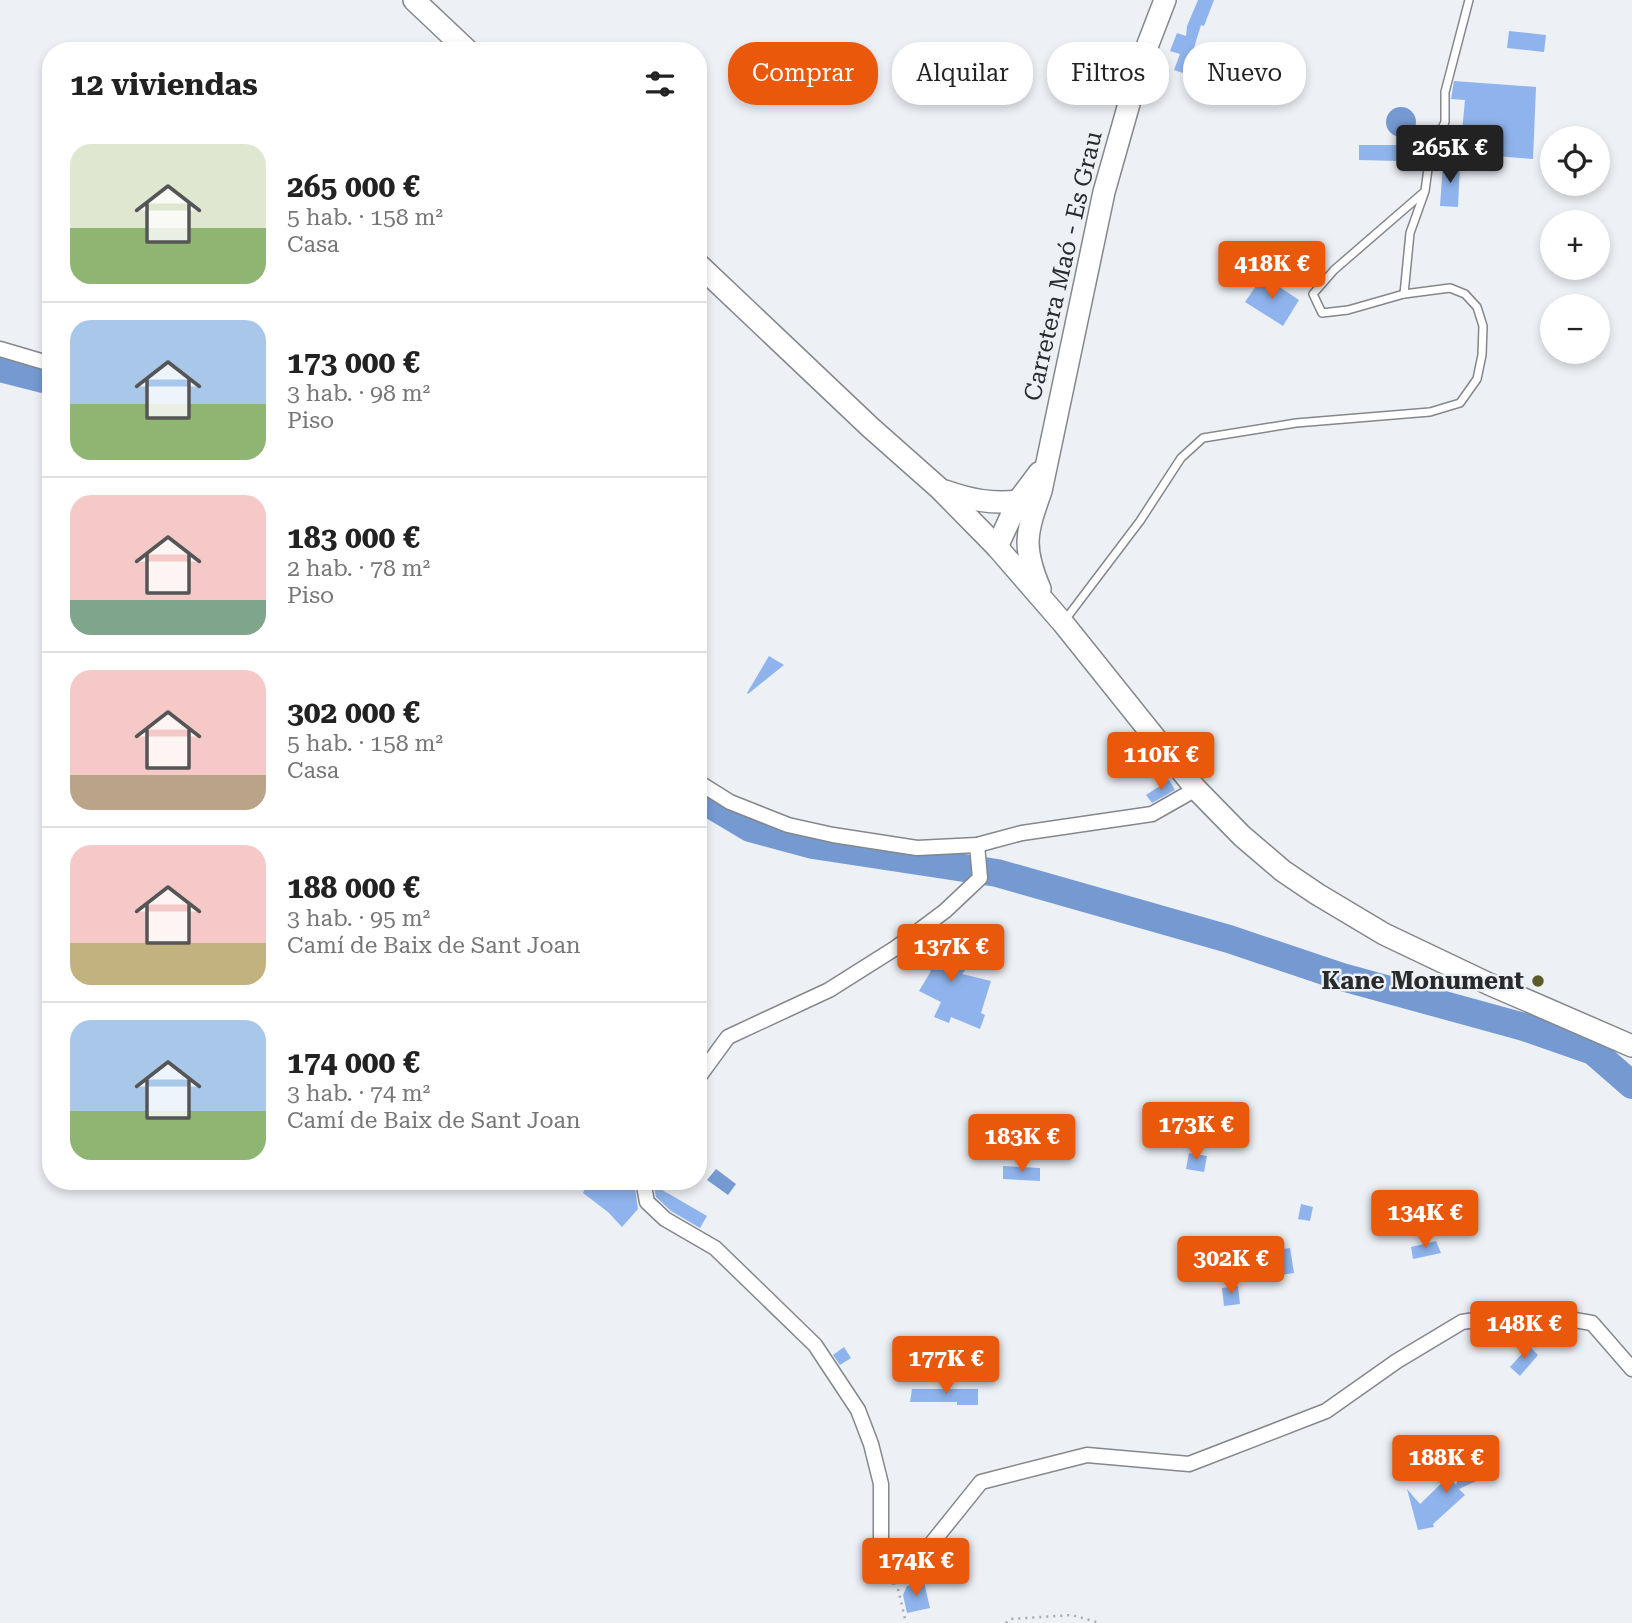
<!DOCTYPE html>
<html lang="es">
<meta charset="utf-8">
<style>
body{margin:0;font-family:"Roboto Serif",serif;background:#f2f2f2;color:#222;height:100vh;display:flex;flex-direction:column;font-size:26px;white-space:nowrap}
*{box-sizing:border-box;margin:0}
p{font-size:23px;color:#767676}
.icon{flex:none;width:38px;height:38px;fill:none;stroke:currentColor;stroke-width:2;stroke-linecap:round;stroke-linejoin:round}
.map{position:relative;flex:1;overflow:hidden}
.details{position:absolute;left:42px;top:42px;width:665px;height:1148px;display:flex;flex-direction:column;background:#fff;border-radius:28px;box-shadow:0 4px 10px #0003}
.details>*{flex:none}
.hud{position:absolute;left:728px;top:42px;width:665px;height:63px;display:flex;gap:14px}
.fabs{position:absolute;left:1540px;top:126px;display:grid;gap:14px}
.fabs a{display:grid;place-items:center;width:70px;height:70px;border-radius:50%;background:#fff;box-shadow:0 4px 10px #0003;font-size:35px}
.price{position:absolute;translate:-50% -60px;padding:0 16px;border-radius:7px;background:#ea580c;color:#fff;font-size:23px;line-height:46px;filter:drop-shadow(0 2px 4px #0008)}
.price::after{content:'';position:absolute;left:50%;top:42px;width:21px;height:16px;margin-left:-10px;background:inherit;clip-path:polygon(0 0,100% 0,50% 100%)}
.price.selected{background:#222;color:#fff}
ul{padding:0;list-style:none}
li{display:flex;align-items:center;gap:21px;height:175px;padding:0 28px}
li+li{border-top:2px solid #e0e0e0}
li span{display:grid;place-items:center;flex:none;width:196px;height:140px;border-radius:21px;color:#555}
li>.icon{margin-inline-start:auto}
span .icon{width:84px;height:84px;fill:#fffc;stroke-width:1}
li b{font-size:30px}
h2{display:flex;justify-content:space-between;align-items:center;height:84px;padding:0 28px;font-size:30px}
.chip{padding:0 24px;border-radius:28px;background:#fff;box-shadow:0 4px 10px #0003;font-size:24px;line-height:63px}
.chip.selected{background:#ea580c;color:#fff}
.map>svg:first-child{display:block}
.water{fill:#7599d1}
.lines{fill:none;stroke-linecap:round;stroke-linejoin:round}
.river{stroke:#7599d1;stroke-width:28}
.building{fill:#8fb4ed}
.lane-casing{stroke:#84878b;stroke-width:10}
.street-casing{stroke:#84878b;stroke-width:17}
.secondary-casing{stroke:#84878b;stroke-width:24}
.path{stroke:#a7a9ad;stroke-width:2.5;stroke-dasharray:2 5;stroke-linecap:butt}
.lane{stroke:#fff;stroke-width:7}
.street{stroke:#fff;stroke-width:14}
.secondary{stroke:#fff;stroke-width:21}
.poi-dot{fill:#5b5b28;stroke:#edf0f5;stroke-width:2.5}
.labels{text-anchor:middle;stroke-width:5;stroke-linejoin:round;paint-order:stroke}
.street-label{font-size:24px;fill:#292a2c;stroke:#edf0f5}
.poi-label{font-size:24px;font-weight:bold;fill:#292a2c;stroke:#edf0f5;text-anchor:end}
</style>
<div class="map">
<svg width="1632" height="1623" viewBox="0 0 1632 1623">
<rect width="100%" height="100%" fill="#edf0f5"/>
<g class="water">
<circle cx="1401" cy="122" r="15"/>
<path d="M716,1169l20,15 -8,11 -21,-15z"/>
</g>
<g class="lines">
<g class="river">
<path d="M0,368l51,13"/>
<path d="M698,797l52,31 63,17 184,28 232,66 113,38 182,50 69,24 39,34"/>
</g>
</g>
<g class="building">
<path d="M1198,0h16l-10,26 -3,-1 -15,49 -12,-4 6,-16 -10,-3 7,-18 9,3 1,-10z"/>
<path d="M1509,31l37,4 -2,17 -37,-4z"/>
<path d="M1454,81l82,6 -3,72 -73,-6 5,-53 -14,-1z"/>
<path d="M1359,145h41v16l-41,-1z"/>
<path d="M1443,163l17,1 -2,43 -18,-1z"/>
<path d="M1263,276l36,24 -16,26 -38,-24z"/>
<path d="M769,656l15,9 -36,29 -1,-1z"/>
<path d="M1169,780l6,10 -23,13 -6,-8z"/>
<path d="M929,935l39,32 -6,7 29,7 -10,32 4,2 -5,14 -29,-12 -2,6 -15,-6 7,-15 -22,-11 12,-20 -25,-19z"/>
<path d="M1189,1153l18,3 -3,16 -18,-3z"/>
<path d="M1003,1166l37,2v13l-37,-2z"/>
<path d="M588,1181h46l4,28 -16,18 -14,-15 -25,-19z"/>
<path d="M653,1181h8l-4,6 50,29 -7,12 -29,-17 -15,-14z"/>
<path d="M1301,1204l12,3 -3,14 -12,-2z"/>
<path d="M1436,1241l5,12 -28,6 -2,-12z"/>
<path d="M1290,1248l4,25 -14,2 -4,-25z"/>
<path d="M1238,1286l2,18 -16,2 -2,-18z"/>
<path d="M1529,1346l9,9 -18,21 -10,-9z"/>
<path d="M844,1347l7,11 -11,7 -7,-10z"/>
<path d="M912,1389h66v16h-21v-3h-47z"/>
<path d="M1472,1458l7,1 6,5 2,6 -2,7 -26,12 6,6 -32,29 1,3 -16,3 -11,-41 13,15 28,-27 8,8 8,-22z"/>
<path d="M924,1582l6,26 -23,5 -4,-18 4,-9z"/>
</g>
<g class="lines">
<g class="lane-casing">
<g id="lane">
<path d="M1404,294l-56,16 -26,3 -9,-19 21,-24 89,-77"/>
<path d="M1065,620l75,-99 41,-63 22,-20 93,-15 134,-11 30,-9 17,-24 5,-24 1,-29 -6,-19 -12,-13 -15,-6 -46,6 6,-61 15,-42 5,-37 15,-32v-30l24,-92"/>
</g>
</g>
<g class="street-casing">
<g id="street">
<path d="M0,349l51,15"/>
<path d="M698,782l32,20 58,23 45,10 84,13 60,-3 45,-12 130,-19 44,-25"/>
<path d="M698,1078l30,-41 101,-47 65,-41 51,-38 35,-33 -3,-33"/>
<path d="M643,1181l4,21 18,17 50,29 100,97 43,65 13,34 10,40v64l13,28 17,-7 70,-87 106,-27 102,9 137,-53 71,-50 65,-39 65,-10 65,11 40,46"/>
</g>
</g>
<g class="secondary-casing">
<g id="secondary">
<path d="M414,0l54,51"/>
<path d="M698,264l172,163 70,62 57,58 66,76 133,166 46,47 41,35 34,23 67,40 105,50 143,62"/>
<path d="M945,491c26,9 46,13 73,10"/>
<path d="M997,547l21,-46 21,-28"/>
<path d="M1040,589c-18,-42 -14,-56 1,-98l63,-299 36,-127 25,-65"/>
</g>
</g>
<g class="path">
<path d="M898,1589l8,34"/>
<path d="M1006,1623l4,-4 62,-4 28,8"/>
</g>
<use href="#lane" class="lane"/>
<use href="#street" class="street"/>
<use href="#secondary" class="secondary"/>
</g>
<circle class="poi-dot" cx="1538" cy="981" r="7"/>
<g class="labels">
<g class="street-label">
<text transform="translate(1063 266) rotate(-77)" y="8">Carretera Maó - Es Grau</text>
</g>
<g class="poi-label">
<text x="1524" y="989">Kane Monument</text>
</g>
</g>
</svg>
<div class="fabs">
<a><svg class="icon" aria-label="locate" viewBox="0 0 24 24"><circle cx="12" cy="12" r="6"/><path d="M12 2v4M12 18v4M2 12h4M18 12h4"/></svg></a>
<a>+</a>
<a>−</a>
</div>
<b class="price selected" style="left:1450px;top:185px">265K €</b>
<b class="price" style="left:1272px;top:301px">418K €</b>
<b class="price" style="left:1161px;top:792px">110K €</b>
<b class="price" style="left:951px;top:984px">137K €</b>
<b class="price" style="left:1196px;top:1162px">173K €</b>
<b class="price" style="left:1022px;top:1174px">183K €</b>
<b class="price" style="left:1425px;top:1250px">134K €</b>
<b class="price" style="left:1231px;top:1296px">302K €</b>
<b class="price" style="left:1524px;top:1361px">148K €</b>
<b class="price" style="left:946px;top:1396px">177K €</b>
<b class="price" style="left:1446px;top:1495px">188K €</b>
<b class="price" style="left:916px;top:1598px">174K €</b>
<div class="hud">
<a class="chip selected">Comprar</a>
<a class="chip">Alquilar</a>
<a class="chip">Filtros</a>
<a class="chip">Nuevo</a>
</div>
<section class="details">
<h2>12 viviendas<svg class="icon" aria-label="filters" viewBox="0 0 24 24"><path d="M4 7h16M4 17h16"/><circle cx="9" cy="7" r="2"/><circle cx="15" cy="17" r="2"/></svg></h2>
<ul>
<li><span style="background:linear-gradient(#dfe7d0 60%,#8fb573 0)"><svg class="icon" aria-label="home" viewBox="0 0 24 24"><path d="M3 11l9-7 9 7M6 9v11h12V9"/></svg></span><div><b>265 000 €</b><p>5 hab. · 158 m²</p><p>Casa</p></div></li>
<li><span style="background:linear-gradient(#a9c7e8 60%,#8fb573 0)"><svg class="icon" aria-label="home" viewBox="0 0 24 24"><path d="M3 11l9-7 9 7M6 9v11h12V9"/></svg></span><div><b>173 000 €</b><p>3 hab. · 98 m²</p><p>Piso</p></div></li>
<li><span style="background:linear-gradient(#f6c9c9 75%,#7fa58c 0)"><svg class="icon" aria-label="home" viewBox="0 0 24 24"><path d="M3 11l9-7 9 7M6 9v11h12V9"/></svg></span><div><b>183 000 €</b><p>2 hab. · 78 m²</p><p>Piso</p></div></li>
<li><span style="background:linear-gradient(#f6c9c9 75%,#b9a48a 0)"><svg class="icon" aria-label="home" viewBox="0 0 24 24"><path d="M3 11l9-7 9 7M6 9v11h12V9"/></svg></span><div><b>302 000 €</b><p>5 hab. · 158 m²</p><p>Casa</p></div></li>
<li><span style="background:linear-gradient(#f6c9c9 70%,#c2b280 0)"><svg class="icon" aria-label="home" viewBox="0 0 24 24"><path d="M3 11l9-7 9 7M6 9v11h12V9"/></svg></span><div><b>188 000 €</b><p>3 hab. · 95 m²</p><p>Camí de Baix de Sant Joan</p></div></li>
<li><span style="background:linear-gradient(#a9c7e8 65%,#8fb573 0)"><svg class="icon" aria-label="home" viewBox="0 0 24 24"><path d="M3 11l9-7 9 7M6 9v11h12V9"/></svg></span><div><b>174 000 €</b><p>3 hab. · 74 m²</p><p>Camí de Baix de Sant Joan</p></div></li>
</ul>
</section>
</div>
